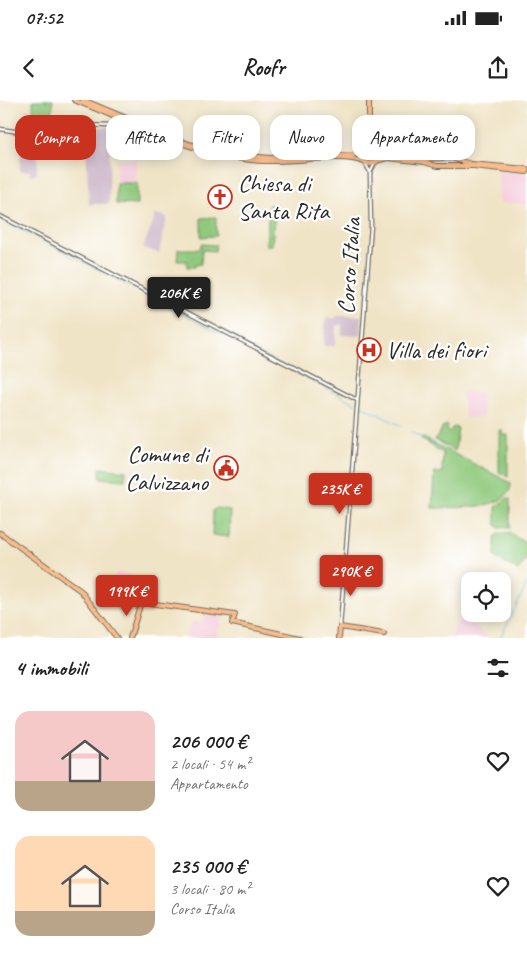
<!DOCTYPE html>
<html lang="it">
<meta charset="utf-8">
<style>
body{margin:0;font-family:Caveat,sans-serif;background:#f6f6f6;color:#222;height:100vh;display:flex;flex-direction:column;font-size:19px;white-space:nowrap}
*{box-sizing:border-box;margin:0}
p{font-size:16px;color:#767676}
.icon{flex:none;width:28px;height:28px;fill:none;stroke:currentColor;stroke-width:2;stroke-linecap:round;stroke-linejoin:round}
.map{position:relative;height:538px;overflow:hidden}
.panel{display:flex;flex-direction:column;background:#fff;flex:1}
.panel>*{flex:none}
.guide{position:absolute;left:15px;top:15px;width:498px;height:45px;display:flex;gap:10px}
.fabs{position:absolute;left:461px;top:472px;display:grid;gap:10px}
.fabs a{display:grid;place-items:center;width:50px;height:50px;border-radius:10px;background:#fff;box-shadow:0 2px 12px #0003;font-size:25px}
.price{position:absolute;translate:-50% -42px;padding:0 11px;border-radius:5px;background:#c8321e;color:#fff;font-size:16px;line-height:32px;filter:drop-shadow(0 1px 2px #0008)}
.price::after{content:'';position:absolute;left:50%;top:30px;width:15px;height:11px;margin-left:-8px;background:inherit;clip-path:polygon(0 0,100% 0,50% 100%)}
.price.active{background:#222;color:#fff}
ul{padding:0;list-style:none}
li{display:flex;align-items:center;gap:15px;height:125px;padding:0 15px}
li span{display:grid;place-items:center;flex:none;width:140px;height:100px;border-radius:15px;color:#555}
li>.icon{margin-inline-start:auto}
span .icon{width:60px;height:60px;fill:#fffc;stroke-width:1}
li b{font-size:21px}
h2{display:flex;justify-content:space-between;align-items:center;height:60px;padding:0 15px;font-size:21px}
.pill{padding:0 18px;border-radius:15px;background:#fff;box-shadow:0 2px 12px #0003;font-size:18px;line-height:45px}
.pill.active{background:#c8321e;color:#fff}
.status{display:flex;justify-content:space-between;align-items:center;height:35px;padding:0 25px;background:#fff;direction:ltr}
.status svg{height:14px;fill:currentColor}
header{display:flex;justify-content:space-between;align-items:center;height:65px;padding:0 15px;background:#fff;font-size:22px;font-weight:700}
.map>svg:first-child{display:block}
.built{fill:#f4cfdd}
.industrial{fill:#d0bdcd}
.green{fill:#90c97d;stroke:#5e7a54}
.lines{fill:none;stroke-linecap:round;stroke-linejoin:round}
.stream{stroke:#58b8d6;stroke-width:1}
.minor-casing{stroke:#706c61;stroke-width:5}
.major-casing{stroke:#706c61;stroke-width:6}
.minor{stroke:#fff;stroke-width:2.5}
.major{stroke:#fabc8b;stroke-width:4}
.labels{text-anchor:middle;stroke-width:4.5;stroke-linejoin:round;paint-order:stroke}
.poi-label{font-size:24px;fill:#2b2b2b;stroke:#fff;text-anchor:start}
.street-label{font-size:24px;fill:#2b2b2b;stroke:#fff}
</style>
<div class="status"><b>07:52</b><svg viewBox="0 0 49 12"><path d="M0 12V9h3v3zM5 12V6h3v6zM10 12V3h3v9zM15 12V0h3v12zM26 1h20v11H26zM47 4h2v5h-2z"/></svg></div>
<header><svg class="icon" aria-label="back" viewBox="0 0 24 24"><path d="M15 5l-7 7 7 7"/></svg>Roofr<svg class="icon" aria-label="share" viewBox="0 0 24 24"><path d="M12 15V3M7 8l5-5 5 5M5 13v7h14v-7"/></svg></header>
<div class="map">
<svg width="527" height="538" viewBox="0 0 527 538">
<rect width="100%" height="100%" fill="#fff"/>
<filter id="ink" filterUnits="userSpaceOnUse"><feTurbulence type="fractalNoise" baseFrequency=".02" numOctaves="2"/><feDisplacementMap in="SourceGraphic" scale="10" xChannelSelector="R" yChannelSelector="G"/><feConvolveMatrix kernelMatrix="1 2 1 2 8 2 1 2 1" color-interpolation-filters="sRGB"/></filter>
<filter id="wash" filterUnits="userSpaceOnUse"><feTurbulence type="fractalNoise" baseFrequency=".0096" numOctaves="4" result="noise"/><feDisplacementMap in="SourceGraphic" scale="20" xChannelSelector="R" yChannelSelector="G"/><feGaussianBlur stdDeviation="1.12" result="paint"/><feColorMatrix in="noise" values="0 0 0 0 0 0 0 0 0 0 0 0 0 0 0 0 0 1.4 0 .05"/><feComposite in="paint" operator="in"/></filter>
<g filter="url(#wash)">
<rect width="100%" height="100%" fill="#f0e4c6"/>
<g class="built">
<rect x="116" y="59" width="20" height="24"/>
<path d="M498,70l29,3v31l-28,-1z"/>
<path d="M481,292l3,25 -19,1 -3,-25z"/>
<path d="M116,472l26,6 -4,26 -25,-6 -2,-4z"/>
<path d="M206,512l14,1 3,3 -7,22h-30l6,-17 11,2z"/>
<path d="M461,513l27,25h-38z"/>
</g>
<g class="industrial">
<path d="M85,27h25l-1,77h-20z"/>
<path d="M21,33h10l7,7 -1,34 -7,1v-4h-10z"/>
<path d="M156,114l11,3 -8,36 -16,-5z"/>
<path d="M337,216h25l-1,20 -19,-1v-10h-6l-1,21h-12l3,-28h10z"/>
</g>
<g class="green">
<path d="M33,0h20l-1,27 -18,3z"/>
<path d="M116,83h21v22l-21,-1z"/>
<path d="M276,104l-4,41h-6l3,-40z"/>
<path d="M216,117v19l-15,1v-19z"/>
<path d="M201,144l15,1 -1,6 -13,-1 -1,14 -6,1v2h-8v-6h-10l1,-12h22z"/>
<path d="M447,325v7l2,1 4,-6 5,1 -3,23 -20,-11 8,-13z"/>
<path d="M499,330h3v5h6v42l-9,-5z"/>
<path d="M422,337l89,46c1,29 -60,24 -79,25l2,-35h8l1,-21 -7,-2 -2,-3 -13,-8z"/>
<path d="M100,368l26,3 -1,9 -25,-2z"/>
<path d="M507,398l3,1v29h-11l-3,-3v-18z"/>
<path d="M217,408l13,2 -1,27 -17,-2 1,-25z"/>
<path d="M500,433h10l17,11v13l-9,14 -23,-14v-20z"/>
</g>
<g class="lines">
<g class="stream">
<path d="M0,119l355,184"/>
<path d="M359,305l43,21"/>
<path d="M411,332l34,17"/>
<path d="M500,538l27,-54"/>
</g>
</g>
</g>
<g filter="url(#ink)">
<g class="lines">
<g class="minor-casing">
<g id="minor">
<path d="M0,29l20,3 63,-7 55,2"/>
<path d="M365,63l5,9"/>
<path d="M0,116l357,184"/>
<path d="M340,527l31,-401 -1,-53 5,-10"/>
</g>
</g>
<g class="major-casing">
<g id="major">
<path d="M74,0c58,23 114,52 176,60 33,5 88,-8 114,2"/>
<path d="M83,0l106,44 43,11 54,4 67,-4 12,-3"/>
<path d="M369,39l9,18 -2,5 -6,2 -6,-2 -2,-5 7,-18v-39"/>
<path d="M376,53l44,6 31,-1 20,6 56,5"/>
<path d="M376,61l12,-3 36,4 13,4h36l54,6"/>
<path d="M0,433l81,58 36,47"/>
<path d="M130,538l11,-36 94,13 -3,8 68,15"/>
<path d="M339,538l1,-11 44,7"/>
</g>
</g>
<use href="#minor" class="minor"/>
<use href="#major" class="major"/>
</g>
</g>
<defs>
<g id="church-ring" transform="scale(1.25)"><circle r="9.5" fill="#fff" stroke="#c8321e" stroke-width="1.5"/><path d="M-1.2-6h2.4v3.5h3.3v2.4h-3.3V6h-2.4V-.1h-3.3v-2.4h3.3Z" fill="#c8321e"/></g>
<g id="hospital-ring" transform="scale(1.25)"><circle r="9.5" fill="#fff" stroke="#c8321e" stroke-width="1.5"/><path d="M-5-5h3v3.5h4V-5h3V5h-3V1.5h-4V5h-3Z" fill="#c8321e"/></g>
<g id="civic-ring" transform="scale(1.25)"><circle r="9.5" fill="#fff" stroke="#c8321e" stroke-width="1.5"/><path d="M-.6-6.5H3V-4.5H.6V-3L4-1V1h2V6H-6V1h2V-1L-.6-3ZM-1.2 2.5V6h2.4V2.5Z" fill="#c8321e"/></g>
</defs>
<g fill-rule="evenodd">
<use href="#church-ring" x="220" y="97"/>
<use href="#hospital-ring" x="369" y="250"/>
<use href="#civic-ring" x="226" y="368"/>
</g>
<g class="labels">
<g class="poi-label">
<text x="238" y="91">Chiesa di<tspan x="238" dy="28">Santa Rita</tspan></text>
<text x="386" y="258">Villa dei fiori</text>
<text x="208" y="362" text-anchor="end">Comune di<tspan x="208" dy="28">Calvizzano</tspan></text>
</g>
<g class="street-label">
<text transform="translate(349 166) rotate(-86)" y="8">Corso Italia</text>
</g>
</g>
</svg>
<div class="fabs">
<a><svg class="icon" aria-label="locate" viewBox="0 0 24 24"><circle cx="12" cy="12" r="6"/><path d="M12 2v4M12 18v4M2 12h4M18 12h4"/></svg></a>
</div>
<b class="price active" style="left:179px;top:219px">206K €</b>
<b class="price" style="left:340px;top:415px">235K €</b>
<b class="price" style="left:351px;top:497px">290K €</b>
<b class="price" style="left:127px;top:517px">199K €</b>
<div class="guide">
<a class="pill active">Compra</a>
<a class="pill">Affitta</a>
<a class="pill">Filtri</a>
<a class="pill">Nuovo</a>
<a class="pill">Appartamento</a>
</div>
</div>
<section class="panel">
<h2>4 immobili<svg class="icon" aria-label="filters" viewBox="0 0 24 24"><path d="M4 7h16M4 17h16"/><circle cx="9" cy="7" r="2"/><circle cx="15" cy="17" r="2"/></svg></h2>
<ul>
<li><span style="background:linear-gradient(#f6c9c9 70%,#b9a48a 0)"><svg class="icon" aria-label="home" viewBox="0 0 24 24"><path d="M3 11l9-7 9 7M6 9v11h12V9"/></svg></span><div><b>206 000 €</b><p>2 locali · 54 m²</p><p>Appartamento</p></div><svg class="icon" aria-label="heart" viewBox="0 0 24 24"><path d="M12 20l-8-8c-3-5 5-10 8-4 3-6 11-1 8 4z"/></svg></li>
<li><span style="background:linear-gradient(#ffd9b3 75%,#b9a48a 0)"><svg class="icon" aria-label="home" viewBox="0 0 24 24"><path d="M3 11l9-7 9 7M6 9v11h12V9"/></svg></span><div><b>235 000 €</b><p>3 locali · 80 m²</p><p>Corso Italia</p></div><svg class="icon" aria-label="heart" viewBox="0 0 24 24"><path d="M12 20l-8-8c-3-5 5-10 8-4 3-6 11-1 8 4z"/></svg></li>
</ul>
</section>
